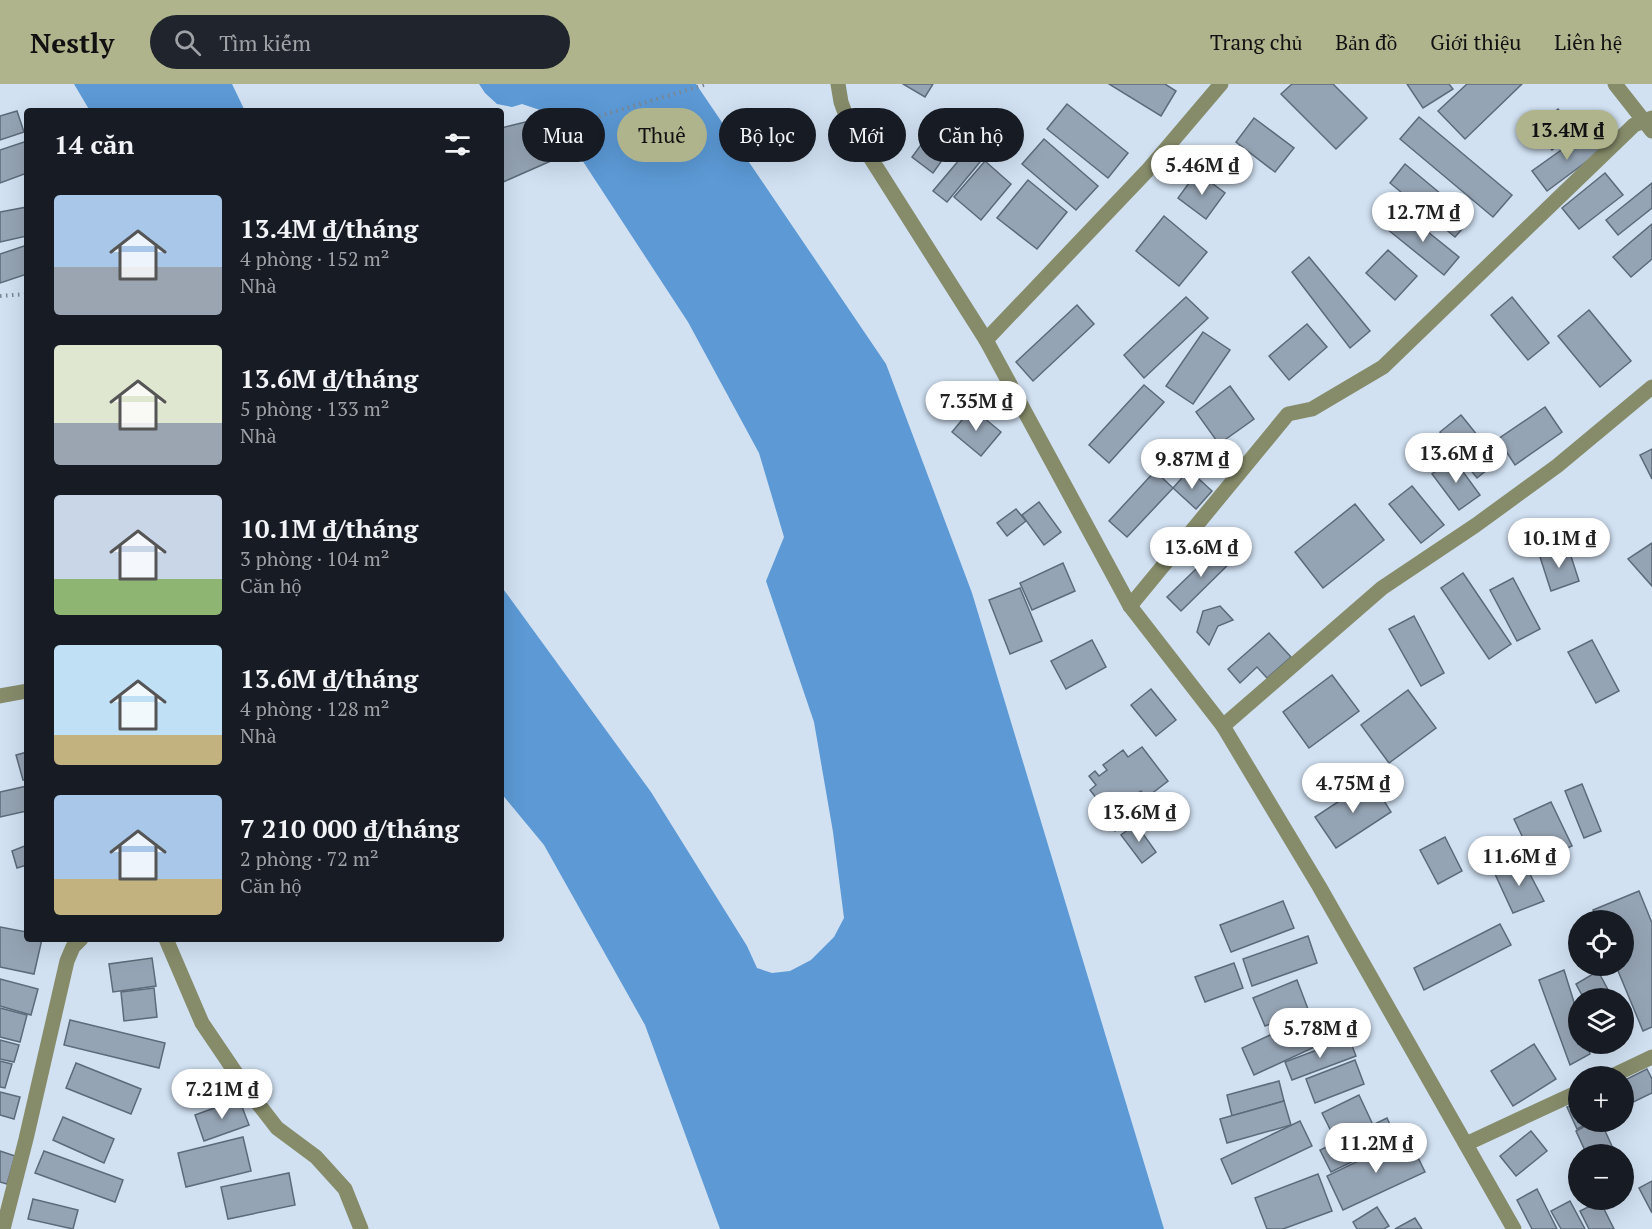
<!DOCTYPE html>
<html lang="vi">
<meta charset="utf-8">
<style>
body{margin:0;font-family:"PT Serif",serif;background:#20242c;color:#f1f3f6;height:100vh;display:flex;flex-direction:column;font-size:22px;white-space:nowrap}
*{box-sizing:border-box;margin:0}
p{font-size:20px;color:#9ea1a6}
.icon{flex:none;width:33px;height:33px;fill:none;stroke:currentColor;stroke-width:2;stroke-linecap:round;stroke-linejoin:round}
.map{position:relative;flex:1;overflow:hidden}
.sheet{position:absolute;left:24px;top:24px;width:480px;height:834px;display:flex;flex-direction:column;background:#171b24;border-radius:6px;box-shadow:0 6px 24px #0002}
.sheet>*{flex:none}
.banner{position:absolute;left:522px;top:24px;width:570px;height:54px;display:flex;gap:12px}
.tools{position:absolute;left:1568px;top:826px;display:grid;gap:12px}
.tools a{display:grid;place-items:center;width:66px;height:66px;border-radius:50%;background:#171b24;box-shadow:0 6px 24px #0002;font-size:30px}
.price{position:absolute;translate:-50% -51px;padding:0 14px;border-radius:21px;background:#fff;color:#222;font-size:20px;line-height:39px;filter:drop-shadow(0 2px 3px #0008)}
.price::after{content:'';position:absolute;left:50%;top:36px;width:18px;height:14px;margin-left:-9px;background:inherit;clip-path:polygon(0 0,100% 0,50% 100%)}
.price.selected{background:#afb48c;color:#111}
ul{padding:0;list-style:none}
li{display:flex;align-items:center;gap:18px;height:150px;padding:0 30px}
li span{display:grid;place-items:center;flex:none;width:168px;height:120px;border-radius:6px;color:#555}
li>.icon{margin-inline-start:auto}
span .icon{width:72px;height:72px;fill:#fffc;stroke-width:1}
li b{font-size:26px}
h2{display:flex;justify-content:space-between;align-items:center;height:72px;padding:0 30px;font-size:26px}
.pill{padding:0 21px;border-radius:27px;background:#171b24;box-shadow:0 6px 24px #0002;font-size:21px;line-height:54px}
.pill.selected{background:#afb48c;color:#111}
header{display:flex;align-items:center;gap:36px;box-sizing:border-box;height:84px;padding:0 30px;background:#afb48c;color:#111}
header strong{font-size:28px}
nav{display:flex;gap:33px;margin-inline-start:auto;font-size:21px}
.search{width:420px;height:54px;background:#20242c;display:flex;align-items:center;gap:15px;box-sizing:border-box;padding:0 21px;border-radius:33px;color:#9ea1a6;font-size:22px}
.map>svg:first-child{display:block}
.water{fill:#5c99d5}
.building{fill:#95a4b4;stroke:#5c6a79;stroke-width:1.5}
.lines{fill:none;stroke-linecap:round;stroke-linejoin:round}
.path{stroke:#7b8793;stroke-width:4;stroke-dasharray:1.5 4.5;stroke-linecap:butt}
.minor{stroke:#868c6a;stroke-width:15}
</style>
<header>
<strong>Nestly</strong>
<div class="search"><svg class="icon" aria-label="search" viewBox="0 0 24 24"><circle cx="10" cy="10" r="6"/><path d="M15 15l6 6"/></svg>Tìm kiếm</div>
<nav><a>Trang chủ</a><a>Bản đồ</a><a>Giới thiệu</a><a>Liên hệ</a></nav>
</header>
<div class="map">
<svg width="1652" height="1145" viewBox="0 0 1652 1145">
<rect width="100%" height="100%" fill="#d1e1f2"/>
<g class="water">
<path d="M74,0h158l13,27h-155z"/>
<path d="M479,0h217l190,280 86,229 192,636h-444l-75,-204 -101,-180 -43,-52v-207l150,206 96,154 10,22 15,5 18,-2 21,-11 23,-23 10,-19 -11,-86 -19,-110 -48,-141 18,-44 -25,-84 -71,-131 -136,-208 -30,-10 -10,3 -15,-3 -12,-11z"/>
</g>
<g class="building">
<path d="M903,0h30l-8,13z"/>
<path d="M1109,0h56l11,7 -15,25z"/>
<path d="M1292,0h41l34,34 -31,31 -55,-55z"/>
<path d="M1407,0h42l4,5 -30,19z"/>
<path d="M1467,0h55l-57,55 -27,-28z"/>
<path d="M1067,20l61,49 -20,25 -61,-49z"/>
<path d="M1558,25l18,22 -24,19 -18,-22z"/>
<path d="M17,27l7,21 -24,8v-24z"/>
<path d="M942,32l21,15 -30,42 -21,-16z"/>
<path d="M1419,33l93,78 -19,22 -93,-78z"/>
<path d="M1254,34l40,30 -19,24 -39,-30z"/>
<path d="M538,35l15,41 -52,23v-55z"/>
<path d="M1588,47l14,19 -55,41 -15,-20z"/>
<path d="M981,50l13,11 -47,57 -14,-11z"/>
<path d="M1044,55l54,47 -22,24 -54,-46z"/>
<path d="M27,57v32l-27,10v-33z"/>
<path d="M985,77l26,23 -30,36 -27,-23z"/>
<path d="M1405,80l66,55 -16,18 -65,-54z"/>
<path d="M1197,88l28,21 -19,26 -28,-21z"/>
<path d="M1605,89l18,22 -44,34 -17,-21z"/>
<path d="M1028,96l39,32 -30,37 -40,-31z"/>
<path d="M1652,99v25l-34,27 -12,-15z"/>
<path d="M27,123v29l-27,6v-30z"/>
<path d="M1402,127l57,46 -15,18 -57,-46z"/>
<path d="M1164,132l43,36 -28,34 -43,-35z"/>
<path d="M1652,140v35l-21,18 -18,-20z"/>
<path d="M27,161v29l-27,9v-29z"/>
<path d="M1388,166l29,26 -22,24 -29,-27z"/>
<path d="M1309,173l61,74 -20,17 -58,-76z"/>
<path d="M1186,213l22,21 -64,60 -20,-23z"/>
<path d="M1512,213l37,46 -21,17 -37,-45z"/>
<path d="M1077,221l17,19 -61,57 -17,-19z"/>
<path d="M1589,226l42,51 -31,26 -42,-51z"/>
<path d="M1307,240l20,23 -38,33 -20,-24z"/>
<path d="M1203,248l27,18 -37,54 -27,-18z"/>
<path d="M1144,301l20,17 -55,61 -20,-18z"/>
<path d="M1230,302l24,33 -35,25 -23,-32z"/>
<path d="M1545,323l17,25 -47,33 -17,-26z"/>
<path d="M972,324l29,24 -20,24 -29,-24z"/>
<path d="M1461,331l37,46 -21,17 -37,-46z"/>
<path d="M1652,365v30l-12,-24z"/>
<path d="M1453,374l27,37 -21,15 -27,-36z"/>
<path d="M1189,386l23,21 -16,18 -23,-21z"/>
<path d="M1155,387l18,17 -46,49 -18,-16z"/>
<path d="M1412,402l32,39 -23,18 -32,-39z"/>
<path d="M1039,418l22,30 -17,13 -22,-30z"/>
<path d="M1355,420l29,36 -61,48 -28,-36z"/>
<path d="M1016,425l10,12 -19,15 -10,-13z"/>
<path d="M1652,459v43l-24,-27z"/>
<path d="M1222,460l13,14 -54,53 -14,-14z"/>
<path d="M1568,463l11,34 -28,10 -11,-34z"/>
<path d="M1063,479l12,28 -43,19 -12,-27z"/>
<path d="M1463,489l48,71 -22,15 -48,-71z"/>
<path d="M1513,494l27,51 -23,12 -27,-51z"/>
<path d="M1020,504l22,53 -32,13 -21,-54z"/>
<path d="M1220,522l13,14 -15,6 -9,19 -12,-13 6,-21z"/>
<path d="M1414,532l30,57 -23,13 -32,-57z"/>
<path d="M1269,549l22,24 -24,21 -10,-11 -17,16 -12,-14z"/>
<path d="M1092,556l14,27 -40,22 -15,-28z"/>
<path d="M1592,556l27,51 -23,12 -28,-51z"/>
<path d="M1332,591l27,36 -50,37 -26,-36z"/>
<path d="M1151,605l25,31 -20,16 -25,-31z"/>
<path d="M1408,606l28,38 -47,35 -28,-38z"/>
<path d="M1142,663l26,34 -22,17 -5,-7 -15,10 -4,-6 -17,14 -15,-19 6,-5 -7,-9 6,-5 4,5 8,-6 -4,-5 20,-15 5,7z"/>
<path d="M27,668v27l-4,1 -7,-25z"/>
<path d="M1371,696l20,32 -55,36 -21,-31z"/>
<path d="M1582,700l19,47 -17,7 -19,-47z"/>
<path d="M27,702v25l-27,6v-25z"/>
<path d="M1551,718l21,44 -37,17 -21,-44z"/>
<path d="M1119,722l11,13 -15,12 -10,-13z"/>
<path d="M1136,740l20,28 -14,11 -21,-28z"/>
<path d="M1445,753l17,34 -24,13 -18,-34z"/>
<path d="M27,761v20l-10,3 -5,-17z"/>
<path d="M1523,777l21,40 -31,12 -19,-41z"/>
<path d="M1639,807l13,32v104l-9,4 -27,-65h7v-45h-26l-4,-11z"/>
<path d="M1283,817l11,27 -63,24 -11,-27z"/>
<path d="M1500,840l11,21 -87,45 -10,-22z"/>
<path d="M0,843l27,5v7h15l-8,35 -34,-7z"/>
<path d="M1308,852l9,27 -65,23 -9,-27z"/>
<path d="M152,874l4,28 -43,6 -4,-28z"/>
<path d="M1234,879l9,25 -38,14 -10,-25z"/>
<path d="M1564,886l14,45v29h9l3,10 -20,11 -31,-85z"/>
<path d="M1598,887l15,28h-29l-8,-15z"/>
<path d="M0,895l38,10 -7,26 -31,-9z"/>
<path d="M1297,896l11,29 -43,17 -12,-28z"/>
<path d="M154,904l3,29 -33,4 -3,-29z"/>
<path d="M0,924l27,7 -7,27 -20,-5z"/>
<path d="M1320,928l12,27 -78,36 -12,-27z"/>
<path d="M70,936l95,23 -6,25 -95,-23z"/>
<path d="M1349,954l7,18 -64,24 -7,-18z"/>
<path d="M0,956l19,5 -5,17 -14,-3z"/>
<path d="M1534,960l22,35 -43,27 -22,-35z"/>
<path d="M1355,976l9,24 -49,19 -9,-24z"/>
<path d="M0,977l12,3 -7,24 -5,-1z"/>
<path d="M76,979l65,26 -10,25 -65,-26z"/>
<path d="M1647,985l5,10v14l-29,14v-26z"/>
<path d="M1279,997l5,20 -52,15 -5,-21z"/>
<path d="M0,1008l20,5 -6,22 -14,-4z"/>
<path d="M1359,1011l14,30 -36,18 -15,-30z"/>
<path d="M239,1015l10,26 -45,16 -9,-26z"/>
<path d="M1284,1017l7,24 -64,18 -7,-24z"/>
<path d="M1578,1018v20h13l-14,7 -10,-22z"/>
<path d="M63,1033l51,22 -10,24 -51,-23z"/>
<path d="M1387,1034l10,22 -66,32 -11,-22z"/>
<path d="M1300,1037l12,25 -80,38 -11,-25z"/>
<path d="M1593,1038h8l15,33h-29l-11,-24z"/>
<path d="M1531,1047l16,20 -31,25 -16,-20z"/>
<path d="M243,1053l8,34 -65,16 -8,-34z"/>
<path d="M1408,1053l17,35 -82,38 -16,-34z"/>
<path d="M0,1067l15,5 -8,28 -7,-2z"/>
<path d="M44,1067l79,29 -8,22 -80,-29z"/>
<path d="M289,1089l6,32 -67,14 -7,-32z"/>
<path d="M1318,1090l14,37 -49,18h-16l-12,-31z"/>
<path d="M1652,1097v32l-13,-25z"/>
<path d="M1537,1105l20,40h-25l-15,-29z"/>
<path d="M33,1115l45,11 -5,19 -45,-10z"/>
<path d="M1570,1117l15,28h-24l-10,-18z"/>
<path d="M1600,1117l14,28h-25l-9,-18z"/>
<path d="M1377,1123l12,19 -5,3h-27l-4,-7z"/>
<path d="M1415,1134l7,11h-27z"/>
</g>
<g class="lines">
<g class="path">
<path d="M553,46l154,-46"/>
<path d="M0,212l27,-2"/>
</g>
<g class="minor">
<path d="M838,0l3,18 8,22 137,216 144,266 93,120 96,160 195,343"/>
<path d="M1615,0l37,47"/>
<path d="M986,256l161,-169 74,-87"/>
<path d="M1130,522l158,-192 24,-5 71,-42 251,-242 18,-7"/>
<path d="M0,612l27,-5"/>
<path d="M1223,642l159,-138 94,-63 81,-59 95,-79"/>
<path d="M166,855l36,84 44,65 31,40 39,29 29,32 16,40"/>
<path d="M1610,993l42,-20"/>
<path d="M1466,1060l112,-52"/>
<path d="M3,1145l23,-90 41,-178 6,-14 8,-8"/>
</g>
</g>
</svg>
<div class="tools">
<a><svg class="icon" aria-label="locate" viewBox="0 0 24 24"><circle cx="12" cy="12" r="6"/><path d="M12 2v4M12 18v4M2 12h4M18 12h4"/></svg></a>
<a><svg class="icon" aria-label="layers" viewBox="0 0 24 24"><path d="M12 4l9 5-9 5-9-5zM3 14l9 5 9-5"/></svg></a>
<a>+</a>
<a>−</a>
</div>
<b class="price selected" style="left:1567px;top:77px">13.4M ₫</b>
<b class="price" style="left:1202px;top:112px">5.46M ₫</b>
<b class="price" style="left:1423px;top:159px">12.7M ₫</b>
<b class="price" style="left:976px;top:348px">7.35M ₫</b>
<b class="price" style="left:1456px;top:400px">13.6M ₫</b>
<b class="price" style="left:1192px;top:406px">9.87M ₫</b>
<b class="price" style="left:1559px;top:485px">10.1M ₫</b>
<b class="price" style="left:1201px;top:494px">13.6M ₫</b>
<b class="price" style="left:1353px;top:730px">4.75M ₫</b>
<b class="price" style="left:1139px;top:759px">13.6M ₫</b>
<b class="price" style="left:1519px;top:803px">11.6M ₫</b>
<b class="price" style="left:1320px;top:975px">5.78M ₫</b>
<b class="price" style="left:222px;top:1036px">7.21M ₫</b>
<b class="price" style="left:1376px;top:1090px">11.2M ₫</b>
<div class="banner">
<a class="pill">Mua</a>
<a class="pill selected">Thuê</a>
<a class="pill">Bộ lọc</a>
<a class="pill">Mới</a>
<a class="pill">Căn hộ</a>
</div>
<section class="sheet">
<h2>14 căn<svg class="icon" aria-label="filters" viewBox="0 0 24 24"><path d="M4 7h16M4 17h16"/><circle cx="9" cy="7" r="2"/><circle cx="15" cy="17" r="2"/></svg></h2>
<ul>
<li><span style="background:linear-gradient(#a9c7e8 60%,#9aa5b1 0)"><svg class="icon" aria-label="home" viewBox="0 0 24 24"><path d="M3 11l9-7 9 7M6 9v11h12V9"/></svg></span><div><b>13.4M ₫/tháng</b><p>4 phòng · 152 m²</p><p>Nhà</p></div></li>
<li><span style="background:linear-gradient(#dfe7d0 65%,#9aa5b1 0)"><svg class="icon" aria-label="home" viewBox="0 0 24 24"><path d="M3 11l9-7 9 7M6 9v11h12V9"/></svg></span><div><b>13.6M ₫/tháng</b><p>5 phòng · 133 m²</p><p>Nhà</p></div></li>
<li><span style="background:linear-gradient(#c9d6e8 70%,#8fb573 0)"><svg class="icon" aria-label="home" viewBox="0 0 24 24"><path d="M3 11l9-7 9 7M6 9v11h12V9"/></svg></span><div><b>10.1M ₫/tháng</b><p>3 phòng · 104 m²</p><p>Căn hộ</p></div></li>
<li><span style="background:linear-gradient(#bfe0f5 75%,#c2b280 0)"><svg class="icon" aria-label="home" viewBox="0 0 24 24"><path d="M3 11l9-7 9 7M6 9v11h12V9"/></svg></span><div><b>13.6M ₫/tháng</b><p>4 phòng · 128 m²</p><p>Nhà</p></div></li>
<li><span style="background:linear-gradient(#a9c7e8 70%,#c2b280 0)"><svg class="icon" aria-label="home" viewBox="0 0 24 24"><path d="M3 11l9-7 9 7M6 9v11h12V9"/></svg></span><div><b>7 210 000 ₫/tháng</b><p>2 phòng · 72 m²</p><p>Căn hộ</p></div></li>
</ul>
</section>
</div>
